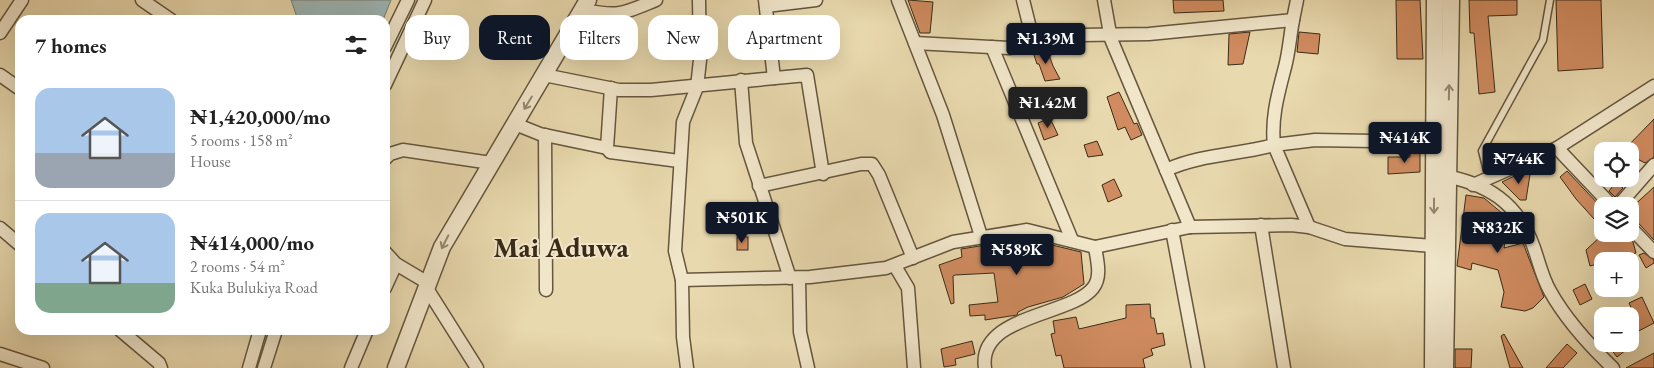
<!DOCTYPE html>
<meta charset="utf-8">
<style>
body{margin:0;font-family:"EB Garamond",serif;background:#f2f2f2;color:#222;height:100vh;display:flex;flex-direction:column;font-size:19px;white-space:nowrap}
*{box-sizing:border-box;margin:0}
p{font-size:16px;color:#767676}
.icon{flex:none;width:28px;height:28px;fill:none;stroke:currentColor;stroke-width:2;stroke-linecap:round;stroke-linejoin:round}
.map{position:relative;flex:1;overflow:hidden}
.drawer{position:absolute;left:15px;top:15px;width:375px;height:320px;display:flex;flex-direction:column;background:#fff;border-radius:15px;box-shadow:0 5px 20px #0002}
.drawer>*{flex:none}
.banner{position:absolute;left:405px;top:15px;width:475px;height:45px;display:flex;gap:10px}
.fabs{position:absolute;left:1594px;top:142px;display:grid;gap:10px}
.fabs a{display:grid;place-items:center;width:45px;height:45px;border-radius:10px;background:#fff;box-shadow:0 5px 20px #0002;font-size:25px}
.price{position:absolute;translate:-50% -42px;padding:0 11px;border-radius:5px;background:#111827;color:#fff;font-size:16px;line-height:32px;filter:drop-shadow(0 1px 2px #0008)}
.price::after{content:'';position:absolute;left:50%;top:30px;width:15px;height:11px;margin-left:-8px;background:inherit;clip-path:polygon(0 0,100% 0,50% 100%)}
.price.on{background:#222;color:#fff}
ul{padding:0;list-style:none}
li{display:flex;align-items:center;gap:15px;height:125px;padding:0 20px}
li+li{border-top:1px solid #e0e0e0}
li span{display:grid;place-items:center;flex:none;width:140px;height:100px;border-radius:15px;color:#555}
li>.icon{margin-inline-start:auto}
span .icon{width:60px;height:60px;fill:#fffc;stroke-width:1}
li b{font-size:21px}
h2{display:flex;justify-content:space-between;align-items:center;height:60px;padding:0 20px;font-size:21px}
.tag{padding:0 18px;border-radius:15px;background:#fff;box-shadow:0 5px 20px #0002;font-size:18px;line-height:45px}
.tag.on{background:#111827;color:#fff}
.map>svg:first-child{display:block}
.water{fill:#9eb7b7;stroke:#767f77}
.building{fill:#d08c60;stroke:#392b18}
.lines{fill:none;stroke-linecap:round;stroke-linejoin:round}
.service-casing{stroke:#65563e;stroke-width:9}
.minor-casing{stroke:#65563e;stroke-width:15}
.tertiary-casing{stroke:#65563e;stroke-width:19}
.service{stroke:#f1e6ca;stroke-width:6}
.minor{stroke:#f1e6ca;stroke-width:12}
.tertiary{stroke:#f1e6ca;stroke-width:16}
.oneway{stroke:#958871}
.labels{text-anchor:middle;stroke-width:4;stroke-linejoin:round;paint-order:stroke}
.district-label{font-size:28px;font-weight:bold;fill:#392b18;stroke:#f1e6ca}
</style>
<div class="map">
<svg width="1654" height="368" viewBox="0 0 1654 368">
<rect width="100%" height="100%" fill="#e9d9ae"/>
<filter id="stains"><feTurbulence type="fractalNoise" baseFrequency=".004" numOctaves="4"/><feColorMatrix values="0 0 0 0 .2 0 0 0 0 .09 0 0 0 0 .02 0 0 0 .5 -.17"/></filter>
<radialGradient id="worn" r=".72"><stop offset=".6" stop-color="#630" stop-opacity="0"/><stop offset="1" stop-color="#630" stop-opacity=".3"/></radialGradient>
<path class="water" d="M291,0h100l-8,20h-85z"/>
<g class="building">
<path d="M908,0l25,2 -3,31h-10z"/>
<path d="M1173,0h50l1,11 -50,2z"/>
<path d="M1396,0h24l3,59h-26z"/>
<path d="M1469,0h48v15l-29,1 7,76 -16,2 -5,-61h-4z"/>
<path d="M1556,0h45l2,68 -45,3z"/>
<path d="M1250,32l-7,32 -15,1 1,-31z"/>
<path d="M1299,32l21,2 -2,20 -21,-2z"/>
<path d="M1047,49l6,17 7,13 -15,2 -6,-17h-2l-4,-12z"/>
<path d="M1119,92l15,32 3,-1 5,12 -11,5 -6,-13 -7,3 -11,-33z"/>
<path d="M1050,118l8,17 -14,5 -6,-17z"/>
<path d="M1654,119v38l-9,6 -15,-8v-4h-7z"/>
<path d="M1097,141l6,14 -15,2 -4,-12z"/>
<path d="M1410,151h10v21l-32,2v-17h22z"/>
<path d="M1531,168l-5,32h-6l-18,-18z"/>
<path d="M1567,171l35,37v9l-7,3 -19,-21 -16,-22z"/>
<path d="M1114,179l8,17 -14,6 -6,-17z"/>
<path d="M1616,182l7,6 -8,9 -6,-6z"/>
<path d="M1654,187v53l-24,-26v-5z"/>
<path d="M1466,195l18,3 25,21 -5,29 19,-5 21,54 -11,11 -8,3 -24,-4 3,-15 -6,-22 -26,-7 -1,7 -14,-4z"/>
<path d="M1608,234h17l8,8 3,11 -46,13 -4,-16 15,-14z"/>
<rect x="737" y="237" width="11" height="13"/>
<path d="M1023,239v19l29,-4v-9l29,7 3,32 -21,13 -35,10 -10,5 -1,3 -32,5v-5l-15,1 -1,-11 29,-3 -4,-29 -39,2 -2,1 1,27 -3,1 -12,-39 23,-8 -1,-8z"/>
<path d="M1644,253l10,7v3l-8,5 -7,-13z"/>
<path d="M1585,284l7,15 -12,6 -7,-15z"/>
<path d="M1642,297l12,26 -21,11 -3,-9 7,-4 -8,-18z"/>
<path d="M1150,304l1,14h3l3,16 6,-1 2,12 -14,4 2,6 -10,4 2,9h-81l-3,-13 -5,1 -5,-22 4,-1 -2,-12 23,-4 3,12 47,-11v-13z"/>
<path d="M1504,334l19,34h-13l-9,-32z"/>
<path d="M972,341l3,13 -20,5 1,6 -12,2 -3,-18z"/>
<path d="M1567,344l10,9 -14,15h-17z"/>
<path d="M1607,344h14l5,6 -9,7z"/>
<path d="M1455,349h17l-1,19h-16z"/>
<path d="M1654,353v15h-28z"/>
</g>
<g class="lines">
<g class="service-casing">
<path id="service" d="M1489,178l-7,-27 61,-111 7,-40"/>
</g>
<g class="minor-casing">
<g id="minor">
<path d="M142,0l29,20"/>
<path d="M765,0l9,78"/>
<path d="M898,0l45,115 38,121"/>
<path d="M1023,0l11,44"/>
<path d="M1104,0l7,39 79,188"/>
<path d="M766,6l50,-6"/>
<path d="M583,10c37,7 39,4 73,-10"/>
<path d="M0,33l22,-33"/>
<path d="M915,43l94,5 72,-13 68,-1 144,-14 4,-20"/>
<path d="M385,47l23,-47"/>
<path d="M992,47l80,193"/>
<path d="M0,75l20,14"/>
<path d="M544,75l75,15h32l156,-15 16,99"/>
<path d="M741,80l5,63 44,135"/>
<path d="M385,85l40,-85"/>
<path d="M611,88l-4,60 3,4 69,9"/>
<path d="M515,124l25,10 67,14"/>
<path d="M545,135l1,155"/>
<path d="M1557,148l55,58"/>
<path d="M385,159l5,-5 13,-4 88,13"/>
<path d="M1166,170c35,-16 72,-15 108,-25 -3,-27 4,-51 11,-78 4,-15 5,-31 8,-47"/>
<path d="M1440,175c47,8 78,27 94,73 5,14 8,29 16,43 16,29 39,54 63,77"/>
<path d="M1473,185l84,-37 97,-62"/>
<path d="M759,186l102,-22h11l7,11 34,83"/>
<path d="M1618,206l36,-41"/>
<path d="M1261,225l23,143"/>
<path d="M1309,227l-35,-82 41,-5 118,2"/>
<path d="M1630,227l24,25"/>
<path d="M0,228l20,17"/>
<path d="M1172,230l26,138"/>
<path d="M385,252l11,12 32,19"/>
<path d="M895,266l13,22 6,80"/>
<path d="M799,278l1,54 8,36"/>
<path d="M682,280l128,-3 76,-9 67,-26 74,-12 68,17 95,-20 101,-2 18,2 36,12 88,7"/>
<path d="M426,287l51,81"/>
<path d="M385,288l11,-24"/>
<path d="M120,330l39,33 2,5"/>
<path d="M0,354l43,14"/>
<path d="M249,368l11,-38"/>
<path d="M264,368l12,-38"/>
<path d="M351,368l16,-38"/>
<path d="M687,368l-4,-31 -1,-57 -7,-29 8,-129 14,-35 3,-27 -1,-60"/>
<path d="M985,368c-8,-53 86,-52 108,-80 9,-11 4,-28 2,-41"/>
</g>
</g>
<g class="tertiary-casing">
<g id="tertiary">
<path d="M396,368l46,-121 146,-247"/>
<path d="M1433,368l2,-368"/>
<path d="M1445,368l6,-368"/>
</g>
</g>
<use href="#service" class="service"/>
<use href="#minor" class="minor"/>
<use href="#tertiary" class="tertiary"/>
</g>
<defs><path id="oneway-shaft" d="M-6 0H5M1.5-3L5.5 0L1.5 3" fill="none" stroke-width="1.6" stroke-linecap="round" stroke-linejoin="round" transform="scale(1.25)"/></defs>
<g class="oneway">
<use href="#oneway-shaft" transform="translate(1449 92) rotate(-89)"/>
<use href="#oneway-shaft" transform="translate(528 103) rotate(121)"/>
<use href="#oneway-shaft" transform="translate(1434 206) rotate(90)"/>
<use href="#oneway-shaft" transform="translate(445 242) rotate(117)"/>
</g>
<g class="labels">
<g class="district-label">
<text x="561" y="257">Mai Aduwa</text>
</g>
</g>
<rect width="100%" height="100%" filter="url(#stains)"/>
<rect width="100%" height="100%" fill="url(#worn)"/>
</svg>
<div class="fabs">
<a><svg class="icon" aria-label="locate" viewBox="0 0 24 24"><circle cx="12" cy="12" r="6"/><path d="M12 2v4M12 18v4M2 12h4M18 12h4"/></svg></a>
<a><svg class="icon" aria-label="layers" viewBox="0 0 24 24"><path d="M12 4l9 5-9 5-9-5zM3 14l9 5 9-5"/></svg></a>
<a>+</a>
<a>−</a>
</div>
<b class="price" style="left:1046px;top:65px">₦1.39M</b>
<b class="price on" style="left:1048px;top:129px">₦1.42M</b>
<b class="price" style="left:1405px;top:164px">₦414K</b>
<b class="price" style="left:1519px;top:185px">₦744K</b>
<b class="price" style="left:742px;top:244px">₦501K</b>
<b class="price" style="left:1498px;top:254px">₦832K</b>
<b class="price" style="left:1017px;top:276px">₦589K</b>
<div class="banner">
<a class="tag">Buy</a>
<a class="tag on">Rent</a>
<a class="tag">Filters</a>
<a class="tag">New</a>
<a class="tag">Apartment</a>
</div>
<section class="drawer">
<h2>7 homes<svg class="icon" aria-label="filters" viewBox="0 0 24 24"><path d="M4 7h16M4 17h16"/><circle cx="9" cy="7" r="2"/><circle cx="15" cy="17" r="2"/></svg></h2>
<ul>
<li><span style="background:linear-gradient(#a9c7e8 65%,#9aa5b1 0)"><svg class="icon" aria-label="home" viewBox="0 0 24 24"><path d="M3 11l9-7 9 7M6 9v11h12V9"/></svg></span><div><b>₦1,420,000/mo</b><p>5 rooms · 158 m²</p><p>House</p></div></li>
<li><span style="background:linear-gradient(#a9c7e8 70%,#7fa58c 0)"><svg class="icon" aria-label="home" viewBox="0 0 24 24"><path d="M3 11l9-7 9 7M6 9v11h12V9"/></svg></span><div><b>₦414,000/mo</b><p>2 rooms · 54 m²</p><p>Kuka Bulukiya Road</p></div></li>
</ul>
</section>
</div>
